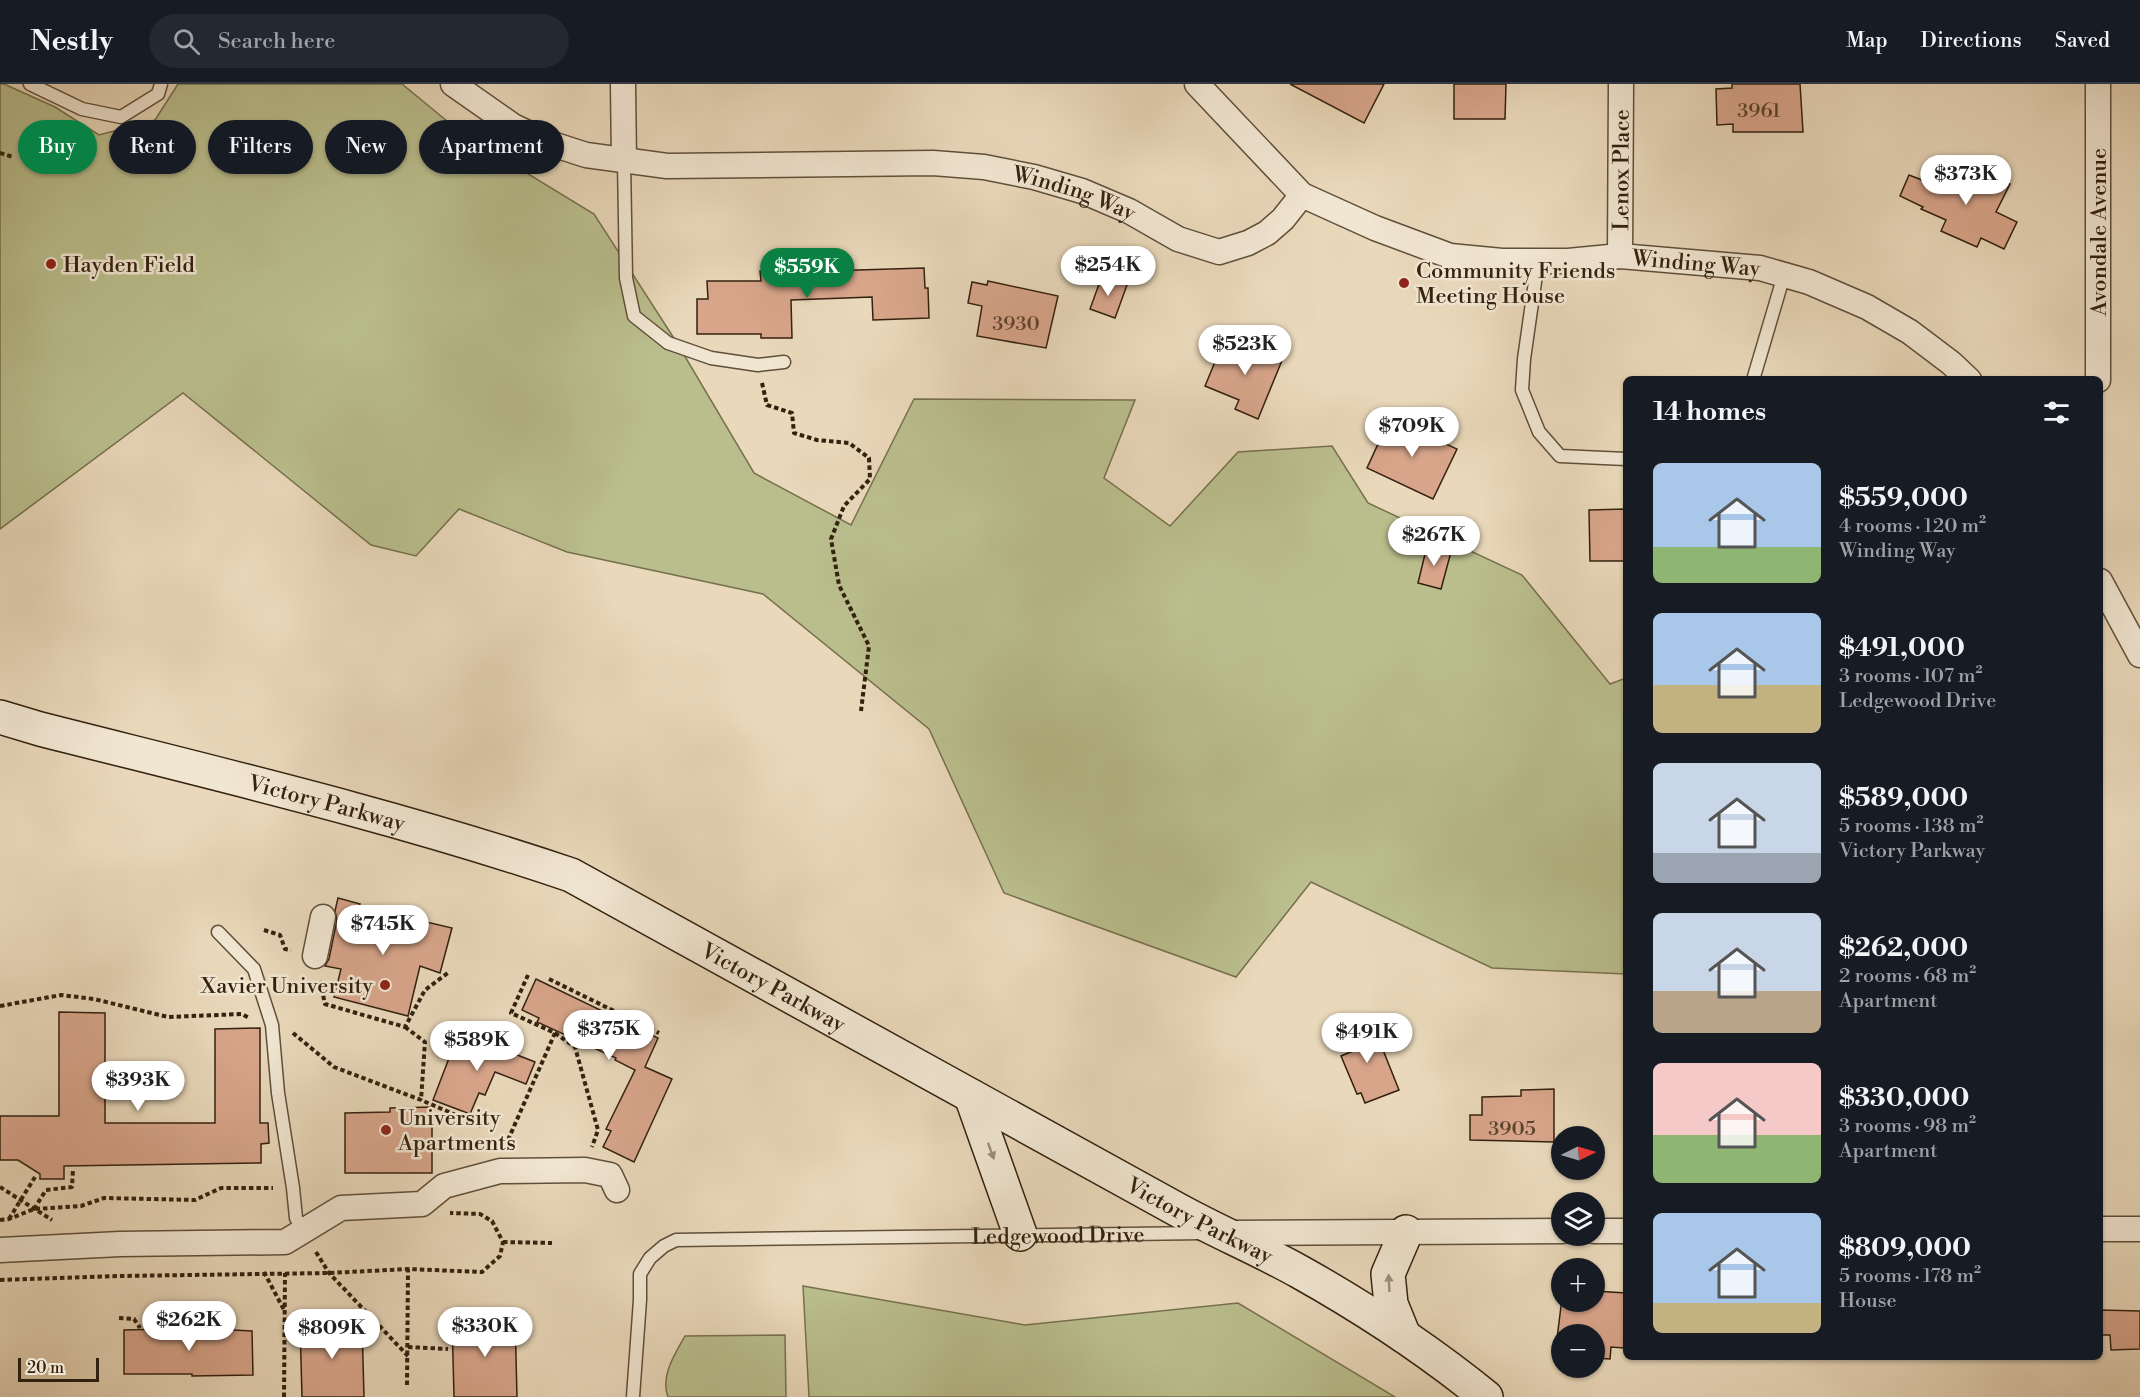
<!DOCTYPE html>
<meta charset="utf-8">
<style>
body{margin:0;font-family:"Libre Bodoni",serif;background:#242831;color:#f1f3f6;height:100vh;display:flex;flex-direction:column;font-size:22px;white-space:nowrap}
*{box-sizing:border-box;margin:0}
p{font-size:20px;color:#9ea1a6}
.icon{flex:none;width:33px;height:33px;fill:none;stroke:currentColor;stroke-width:2;stroke-linecap:round;stroke-linejoin:round}
.map{position:relative;flex:1;overflow:hidden}
.sheet{position:absolute;left:1623px;top:292px;width:480px;height:984px;display:flex;flex-direction:column;background:#171b24;border-radius:9px;box-shadow:0 2px 4px #0004}
.sheet>*{flex:none}
.top-card{position:absolute;left:18px;top:36px;width:570px;height:54px;display:flex;gap:12px}
.needle{width:39px;rotate:85deg}
.fabs{position:absolute;left:1551px;top:1042px;display:grid;gap:12px}
.fabs a{display:grid;place-items:center;width:54px;height:54px;border-radius:50%;background:#171b24;box-shadow:0 2px 4px #0004;font-size:30px}
.scale{position:absolute;left:18px;bottom:15px;width:81px;box-sizing:border-box;padding-left:6px;border:3px solid #33210f;border-top:0;font-size:16px;line-height:21px;white-space:nowrap;color:#33210f;-webkit-text-stroke:4px #f1e6d2;paint-order:stroke}
.price{position:absolute;translate:-50% -51px;padding:0 14px;border-radius:21px;background:#fff;color:#222;font-size:20px;line-height:39px;filter:drop-shadow(0 2px 3px #0008)}
.price::after{content:'';position:absolute;left:50%;top:36px;width:18px;height:14px;margin-left:-9px;background:inherit;clip-path:polygon(0 0,100% 0,50% 100%)}
.price.selected{background:#0b8043;color:#fff}
ul{padding:0;list-style:none}
li{display:flex;align-items:center;gap:18px;height:150px;padding:0 30px}
li span{display:grid;place-items:center;flex:none;width:168px;height:120px;border-radius:9px;color:#555}
li>.icon{margin-inline-start:auto}
span .icon{width:72px;height:72px;fill:#fffc;stroke-width:1}
li b{font-size:26px}
h2{display:flex;justify-content:space-between;align-items:center;height:72px;padding:0 30px;font-size:26px}
.chip{padding:0 21px;border-radius:27px;background:#171b24;box-shadow:0 2px 4px #0004;font-size:21px;line-height:54px}
.chip.selected{background:#0b8043;color:#fff}
header{display:flex;align-items:center;gap:36px;box-sizing:border-box;height:84px;padding:0 30px;background:#171b24;border-bottom:2px solid #363941}
header strong{font-size:28px}
nav{display:flex;gap:33px;margin-inline-start:auto;font-size:21px}
.search{width:420px;height:54px;background:#242831;display:flex;align-items:center;gap:15px;box-sizing:border-box;padding:0 21px;border-radius:33px;color:#9ea1a6;font-size:22px}
.map>svg:first-child{display:block}
.green{fill:#babe8d;stroke:#76704e;stroke-width:1.5}
.building{fill:#d8a58b;stroke:#33210f;stroke-width:1.5}
.lines{fill:none;stroke-linecap:round;stroke-linejoin:round}
.lane-casing{stroke:#604f3a;stroke-width:15}
.street-casing{stroke:#604f3a;stroke-width:27}
.secondary-casing{stroke:#33210f;stroke-width:36}
.path{stroke:#33210f;stroke-width:4;stroke-dasharray:4.5 3;stroke-linecap:butt}
.lane{stroke:#f1e6d2;stroke-width:12}
.street{stroke:#f1e6d2;stroke-width:24}
.secondary{stroke:#f1e6d2;stroke-width:33}
.oneway{fill:#9c8d7a}
.poi-dot{fill:#8f2418;stroke:#f1e6d2;stroke-width:2}
.labels{text-anchor:middle;stroke-width:5;stroke-linejoin:round;paint-order:stroke}
.number-label{font-size:20px;fill:#5c422e}
.street-label{font-size:22px;fill:#33210f;stroke:#f1e6d2}
.poi-label{font-size:22px;fill:#33210f;stroke:#f1e6d2;text-anchor:start}
</style>
<header>
<strong>Nestly</strong>
<div class="search"><svg class="icon" aria-label="search" viewBox="0 0 24 24"><circle cx="10" cy="10" r="6"/><path d="M15 15l6 6"/></svg>Search here</div>
<nav><a>Map</a><a>Directions</a><a>Saved</a></nav>
</header>
<div class="map">
<svg width="2140" height="1313" viewBox="0 0 2140 1313">
<rect width="100%" height="100%" fill="#e9d8ba"/>
<filter id="stains"><feTurbulence type="fractalNoise" baseFrequency=".00333" numOctaves="4"/><feColorMatrix values="0 0 0 0 .2 0 0 0 0 .09 0 0 0 0 .02 0 0 0 .5 -.17"/></filter>
<radialGradient id="worn" r=".72"><stop offset=".6" stop-color="#630" stop-opacity="0"/><stop offset="1" stop-color="#630" stop-opacity=".3"/></radialGradient>
<g class="green">
<path d="M0,0h4l51,23 44,28 56,-15 23,-36h224l62,51 130,79 83,129 77,130 97,52 63,-126 221,1 -31,78 66,48 68,-74 94,-6 36,57 154,72 88,109 16,-6v296l-134,-6 -181,-86 -75,95 -232,-84 -75,-164 -166,-135 -196,-42 -108,-43 -43,47 -45,-11 -188,-152 -183,136z"/>
<path d="M803,1202l222,39 213,-22 157,94h-586z"/>
<path d="M785,1251l1,62h-118c-8,-21 7,-43 17,-61z"/>
</g>
<g class="building">
<path d="M1290,0h94l-20,39z"/>
<path d="M1454,0h52l-1,35h-51z"/>
<path d="M1732,0h68l3,48h-70v-8l-16,1 -1,-36 16,-1z"/>
<path d="M1967,79l43,21 -14,28 21,10 -13,27 -23,-11 -4,9 -36,-16 5,-11 -25,-11 2,-2 -23,-11 9,-21 44,17z"/>
<path d="M924,184l1,20h3l1,30 -56,2 -1,-23 -81,3 1,38h-31v-4h-64v-35h11l-1,-18h54l-1,-10 31,1z"/>
<path d="M1102,192l25,9 -12,33 -25,-9z"/>
<path d="M988,197l70,15 -12,52 -69,-12 5,-30 -14,-3 4,-21 15,3z"/>
<path d="M1245,254l23,9 -2,4 17,7 -25,61 -23,-10 4,-9 -34,-14 17,-41 17,8z"/>
<path d="M1390,334l67,31 -24,50 -66,-31z"/>
<path d="M1626,425v52h-36l-1,-51z"/>
<path d="M1427,462l24,6 -10,37 -23,-6z"/>
<path d="M338,814l22,6 -1,2 93,22 -12,45 -20,-7 -12,50 -74,-19 7,-28 -16,-3 4,-7 8,-39 -2,-9z"/>
<path d="M536,895l122,59 -13,29 27,12 -38,83 -31,-15 8,-16 -5,-2 29,-59 -20,-10 1,-2 -79,-36 2,-4 -17,-8z"/>
<path d="M59,928l46,1v110h110v-94l45,-1v95h8l1,20 -8,1v19l-197,3v13h-24v-5l-22,-14h-18v-44h59z"/>
<path d="M1363,933l11,30 7,-2 18,45 -34,13 -4,-10 -4,1 -16,-38 12,-5 -11,-26z"/>
<path d="M459,948l76,30 -9,22 -31,-12 -10,23 -6,-2 -9,21 -37,-14z"/>
<path d="M1554,1005v53l-84,-2v-25h12v-18l39,-1v-6z"/>
<path d="M432,1023v66h-87v-60l45,-1v-4z"/>
<path d="M1594,1207l32,2 -2,55 -13,-1 -1,12 -16,-1v-23h-32v20h-7l7,-57v4h32z"/>
<path d="M2100,1226l40,1v38l-29,1 -1,-15h-10z"/>
<path d="M515,1234l2,79h-63l-2,-78z"/>
<path d="M362,1239l2,74h-62l-2,-73z"/>
<path d="M212,1244h22l-1,2 19,1 1,44 -61,1v-2h-68v-44z"/>
</g>
<g class="lines">
<g class="lane-casing">
<g id="lane">
<path d="M30,0l52,25 39,8 37,-23 3,-10"/>
<path d="M624,77l2,117 8,38 34,27 43,15 47,7 26,-3"/>
<path d="M1538,177l-14,98 -2,31 17,42 21,24 66,3"/>
<path d="M1753,296l31,-105"/>
<path d="M218,848l36,37 18,56 6,68 15,95 3,30 7,13"/>
<path id="s1" d="M633,1313l7,-97v-26l10,-16 14,-12 12,-6 527,-7"/>
</g>
</g>
<g class="street-casing">
<g id="street">
<path id="s2" d="M453,0l60,42 36,17 37,12 81,11 266,-3 51,4 50,10 48,14 47,20 49,28 41,13 29,-9 19,-10 16,-14 19,-24"/>
<path d="M623,0l1,77"/>
<path id="s3" d="M1197,0l105,111 73,33 75,28 52,5h66l52,-5 140,12 49,14 58,25 43,25 41,31 18,17"/>
<path id="s4" d="M1620,172l1,-172"/>
<path d="M2098,296v-296"/>
<path d="M2100,497l40,74"/>
<path d="M315,872l8,-39"/>
<path d="M2100,1145h40"/>
<path d="M1594,1147h32"/>
<path d="M1227,1149l335,-2"/>
<path d="M0,1166l120,-6 165,-2 56,-34 81,-4 22,-18 56,-15 85,-1 25,5 7,15"/>
</g>
</g>
<g class="secondary-casing">
<g id="secondary">
<path id="s5" d="M0,633l40,12c177,45 357,87 531,146l607,335c40,22 83,40 122,62 66,37 128,78 186,125"/>
<path d="M971,1012l49,138"/>
<path d="M1404,1252l-13,-32 -3,-30 18,-42"/>
</g>
</g>
<g class="path">
<path d="M0,69l13,4"/>
<path d="M762,299l5,22 25,8 2,20 23,7 32,3 20,15 1,21 -26,27 -13,33 8,46 30,61 -8,65"/>
<path d="M264,846l16,5 5,14 6,1"/>
<path d="M549,895l110,54"/>
<path d="M320,897l5,23 80,23 20,-37 24,-18"/>
<path d="M0,922l61,-11 33,4 74,18 74,-3 7,4"/>
<path d="M405,943l20,15 -4,58"/>
<path d="M293,949l41,34 87,33 60,26"/>
<path d="M555,949l20,14 23,83 -6,17"/>
<path d="M508,1056l47,-107 -44,-20 17,-38"/>
<path d="M0,1103l52,33"/>
<path d="M34,1125l12,-19 26,-3 1,-18"/>
<path d="M9,1135l26,-42"/>
<path d="M0,1136l9,-1 25,-10 47,-3 23,-8 91,2 26,-12h52"/>
<path d="M503,1158l49,1"/>
<path d="M316,1168l13,21 79,83"/>
<path d="M264,1188l20,38"/>
<path d="M0,1196l119,-4 210,-3 79,-4 74,3 18,-16 3,-14 -11,-21 -12,-7 -30,-1"/>
<path d="M119,1234l15,1 6,9"/>
<path d="M408,1263l40,2"/>
<path d="M407,1301l1,-116"/>
<path d="M284,1313l1,-124"/>
</g>
<use href="#lane" class="lane"/>
<use href="#street" class="street"/>
<use href="#secondary" class="secondary"/>
</g>
<defs><path id="oneway-solid" d="M-6-.8H1V-3.2L6.5 0L1 3.2V.8H-6Z" transform="scale(1.5)"/></defs>
<g class="oneway">
<use href="#oneway-solid" transform="translate(991 1067) rotate(70)"/>
<use href="#oneway-solid" transform="translate(1389 1199) rotate(-93)"/>
</g>
<g class="poi-dot">
<circle cx="51" cy="180" r="6"/>
<circle cx="1404" cy="199" r="6"/>
<circle cx="385" cy="901" r="6"/>
<circle cx="386" cy="1046" r="6"/>
</g>
<g class="labels">
<g class="number-label">
<text x="1759" y="33">3961</text>
<text x="1016" y="246">3930</text>
<text x="1512" y="1051">3905</text>
</g>
<g class="street-label">
<text dy="8" stroke="none"><textPath href="#s4" startOffset="86">Lenox Place</textPath></text>
<text dy="8" stroke="none"><textPath href="#s2" startOffset="645">Winding Way</textPath></text>
<text transform="translate(2098 148) rotate(-90)" y="8">Avondale Avenue</text>
<text dy="8" stroke="none"><textPath href="#s3" startOffset="560">Winding Way</textPath></text>
<text dy="8" stroke="none"><textPath href="#s5" startOffset="338">Victory Parkway</textPath></text>
<text dy="8" stroke="none"><textPath href="#s5" startOffset="824">Victory Parkway</textPath></text>
<text dy="8" stroke="none"><textPath href="#s5" startOffset="1310">Victory Parkway</textPath></text>
<text dy="8" stroke="none"><textPath href="#s1" startOffset="556">Ledgewood Drive</textPath></text>
</g>
<g class="poi-label">
<text x="63" y="188">Hayden Field</text>
<text x="1416" y="194">Community Friends<tspan x="1416" dy="25">Meeting House</tspan></text>
<text x="373" y="909" text-anchor="end">Xavier University</text>
<text x="398" y="1041">University<tspan x="398" dy="25">Apartments</tspan></text>
</g>
</g>
<rect width="100%" height="100%" filter="url(#stains)"/>
<rect width="100%" height="100%" fill="url(#worn)"/>
</svg>
<div class="fabs">
<a><svg class="needle" viewBox="-14 -14 28 28"><path d="M0-13l5 13h-10z" fill="#e53935"/><path d="M0 13l5-13h-10z" fill="#9ea1a6"/></svg></a>
<a><svg class="icon" aria-label="layers" viewBox="0 0 24 24"><path d="M12 4l9 5-9 5-9-5zM3 14l9 5 9-5"/></svg></a>
<a>+</a>
<a>−</a>
</div>
<div class="scale">20 m</div>
<b class="price" style="left:1966px;top:122px">$373K</b>
<b class="price" style="left:1108px;top:213px">$254K</b>
<b class="price selected" style="left:807px;top:215px">$559K</b>
<b class="price" style="left:1245px;top:292px">$523K</b>
<b class="price" style="left:1412px;top:374px">$709K</b>
<b class="price" style="left:1434px;top:483px">$267K</b>
<b class="price" style="left:383px;top:872px">$745K</b>
<b class="price" style="left:609px;top:977px">$375K</b>
<b class="price" style="left:1367px;top:980px">$491K</b>
<b class="price" style="left:477px;top:988px">$589K</b>
<b class="price" style="left:138px;top:1028px">$393K</b>
<b class="price" style="left:189px;top:1268px">$262K</b>
<b class="price" style="left:485px;top:1274px">$330K</b>
<b class="price" style="left:332px;top:1276px">$809K</b>
<div class="top-card">
<a class="chip selected">Buy</a>
<a class="chip">Rent</a>
<a class="chip">Filters</a>
<a class="chip">New</a>
<a class="chip">Apartment</a>
</div>
<section class="sheet">
<h2>14 homes<svg class="icon" aria-label="filters" viewBox="0 0 24 24"><path d="M4 7h16M4 17h16"/><circle cx="9" cy="7" r="2"/><circle cx="15" cy="17" r="2"/></svg></h2>
<ul>
<li><span style="background:linear-gradient(#a9c7e8 70%,#8fb573 0)"><svg class="icon" aria-label="home" viewBox="0 0 24 24"><path d="M3 11l9-7 9 7M6 9v11h12V9"/></svg></span><div><b>$559,000</b><p>4 rooms · 120 m²</p><p>Winding Way</p></div></li>
<li><span style="background:linear-gradient(#a9c7e8 60%,#c2b280 0)"><svg class="icon" aria-label="home" viewBox="0 0 24 24"><path d="M3 11l9-7 9 7M6 9v11h12V9"/></svg></span><div><b>$491,000</b><p>3 rooms · 107 m²</p><p>Ledgewood Drive</p></div></li>
<li><span style="background:linear-gradient(#c9d6e8 75%,#9aa5b1 0)"><svg class="icon" aria-label="home" viewBox="0 0 24 24"><path d="M3 11l9-7 9 7M6 9v11h12V9"/></svg></span><div><b>$589,000</b><p>5 rooms · 138 m²</p><p>Victory Parkway</p></div></li>
<li><span style="background:linear-gradient(#c9d6e8 65%,#b9a48a 0)"><svg class="icon" aria-label="home" viewBox="0 0 24 24"><path d="M3 11l9-7 9 7M6 9v11h12V9"/></svg></span><div><b>$262,000</b><p>2 rooms · 68 m²</p><p>Apartment</p></div></li>
<li><span style="background:linear-gradient(#f6c9c9 60%,#8fb573 0)"><svg class="icon" aria-label="home" viewBox="0 0 24 24"><path d="M3 11l9-7 9 7M6 9v11h12V9"/></svg></span><div><b>$330,000</b><p>3 rooms · 98 m²</p><p>Apartment</p></div></li>
<li><span style="background:linear-gradient(#a9c7e8 75%,#c2b280 0)"><svg class="icon" aria-label="home" viewBox="0 0 24 24"><path d="M3 11l9-7 9 7M6 9v11h12V9"/></svg></span><div><b>$809,000</b><p>5 rooms · 178 m²</p><p>House</p></div></li>
</ul>
</section>
</div>
